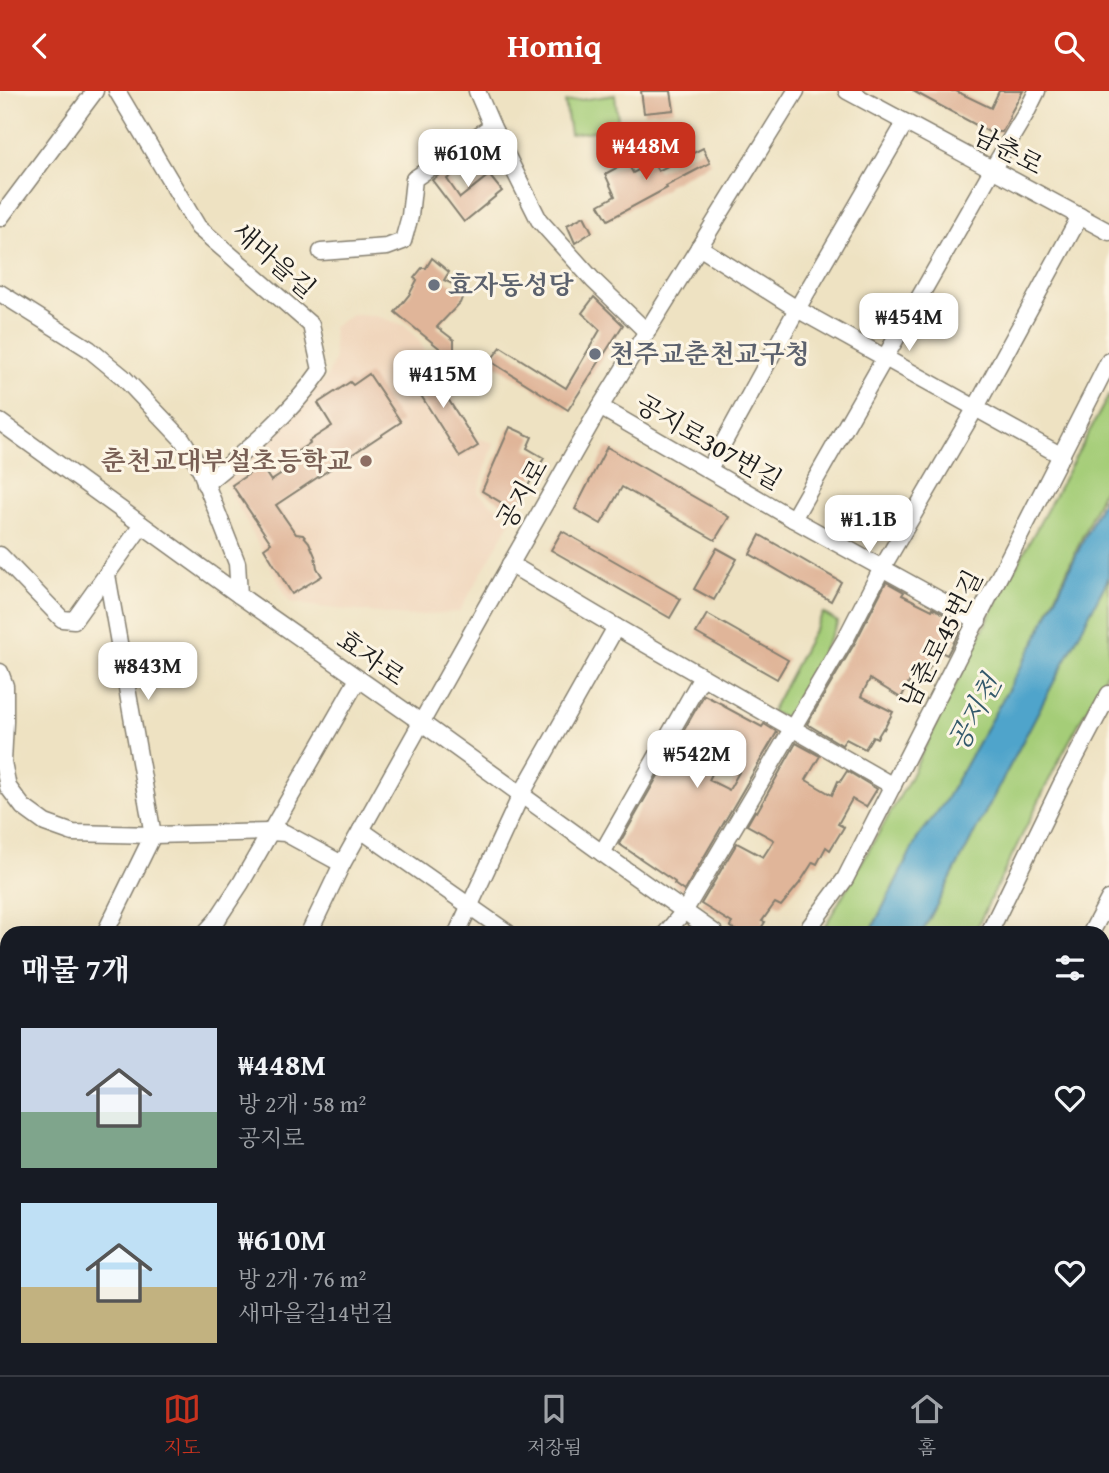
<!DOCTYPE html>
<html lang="ko">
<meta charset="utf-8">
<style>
body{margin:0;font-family:"Gentium Book Plus","Noto Serif KR",serif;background:#20242c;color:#f1f3f6;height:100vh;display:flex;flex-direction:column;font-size:26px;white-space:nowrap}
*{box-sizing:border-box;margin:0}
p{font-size:23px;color:#9ea1a6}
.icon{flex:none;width:38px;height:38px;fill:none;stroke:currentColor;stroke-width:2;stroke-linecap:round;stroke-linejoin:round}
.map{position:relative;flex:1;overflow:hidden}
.panel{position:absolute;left:0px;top:835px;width:1110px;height:450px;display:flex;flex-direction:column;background:#171b24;border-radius:21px 21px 0 0;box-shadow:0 7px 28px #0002}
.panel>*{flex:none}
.price{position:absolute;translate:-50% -60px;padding:0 16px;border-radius:14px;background:#fff;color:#222;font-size:23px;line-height:46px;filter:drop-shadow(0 2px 4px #0008)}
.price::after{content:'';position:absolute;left:50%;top:42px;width:21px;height:16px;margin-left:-10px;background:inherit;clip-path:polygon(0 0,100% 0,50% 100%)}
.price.current{background:#c8321e;color:#fff}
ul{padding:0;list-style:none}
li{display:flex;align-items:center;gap:21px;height:175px;padding:0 21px}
li span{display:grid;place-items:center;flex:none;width:196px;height:140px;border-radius:0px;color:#555}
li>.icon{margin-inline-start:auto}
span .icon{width:84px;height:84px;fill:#fffc;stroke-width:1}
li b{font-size:30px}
h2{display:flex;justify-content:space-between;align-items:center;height:84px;padding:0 21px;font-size:30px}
header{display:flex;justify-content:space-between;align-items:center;height:91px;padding:0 21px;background:#c8321e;color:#fff;font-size:32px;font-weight:700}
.tab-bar{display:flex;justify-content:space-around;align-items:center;height:98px;border-top:2px solid #363941;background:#171b24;font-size:19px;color:#9ea1a6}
.tab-bar a{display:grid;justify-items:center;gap:4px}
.tab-bar .current{color:#c8321e}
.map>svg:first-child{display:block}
.built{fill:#f0d6bc}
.green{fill:#a5cd78;stroke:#60744a;stroke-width:2}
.water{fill:#4fa4cb;stroke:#366074;stroke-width:2}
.building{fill:#e0b599;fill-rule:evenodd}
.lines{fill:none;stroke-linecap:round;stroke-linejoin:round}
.minor-casing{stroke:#857f6f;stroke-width:19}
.minor{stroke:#fff;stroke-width:16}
.worship-dot{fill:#6b7280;stroke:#fcf5e5;stroke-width:2.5}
.education-dot{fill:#8d6e63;stroke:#fcf5e5;stroke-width:2.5}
.labels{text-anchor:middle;stroke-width:6;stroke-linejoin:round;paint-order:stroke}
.street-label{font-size:26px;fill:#1c1c1c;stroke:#fcf5e5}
.worship-label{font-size:26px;font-weight:bold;fill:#5b616d;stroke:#fcf5e5;text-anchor:start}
.education-label{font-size:26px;font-weight:bold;fill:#785e54;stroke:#fcf5e5;text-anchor:end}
.water-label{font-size:28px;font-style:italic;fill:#33596b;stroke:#fcf5e5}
</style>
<header><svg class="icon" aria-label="back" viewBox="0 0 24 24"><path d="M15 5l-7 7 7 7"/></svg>Homiq<svg class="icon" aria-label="search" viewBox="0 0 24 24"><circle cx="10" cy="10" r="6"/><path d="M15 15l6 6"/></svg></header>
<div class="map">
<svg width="1109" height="1284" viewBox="0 0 1109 1284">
<rect width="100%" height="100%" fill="#fcf5e5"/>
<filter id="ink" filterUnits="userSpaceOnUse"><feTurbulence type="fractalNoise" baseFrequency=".0143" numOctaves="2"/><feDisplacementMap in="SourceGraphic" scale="14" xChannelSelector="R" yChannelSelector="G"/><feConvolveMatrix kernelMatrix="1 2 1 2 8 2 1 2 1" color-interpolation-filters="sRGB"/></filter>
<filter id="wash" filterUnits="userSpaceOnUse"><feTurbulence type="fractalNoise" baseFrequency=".00686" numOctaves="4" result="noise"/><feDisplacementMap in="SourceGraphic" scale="28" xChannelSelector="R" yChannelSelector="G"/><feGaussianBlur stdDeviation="1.57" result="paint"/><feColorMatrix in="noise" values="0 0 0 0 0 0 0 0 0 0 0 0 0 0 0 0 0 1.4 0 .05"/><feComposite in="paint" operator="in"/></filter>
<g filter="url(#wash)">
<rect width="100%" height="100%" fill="#eee2c2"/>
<path class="built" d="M352,223l24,2 30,10 13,15 58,97 17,5 -16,49 33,29 -52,91 -51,4 -90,-9 -28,-5 -68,-125 104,-98 8,-18 -1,-34z"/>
<g class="green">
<path d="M615,4l4,33 -49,6 -5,-32z"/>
<path d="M1109,304v82l-73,163 -92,163 -27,36 -47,94h-49l87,-151 84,-171z"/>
<path d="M1109,486v91l-51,94 -84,171h-52z"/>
<path d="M823,522l15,9 -52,97 -15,-7z"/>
<path d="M1103,1183l6,4v97h-10l-11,-6h14z"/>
<path d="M579,1278h56l-4,6h-56z"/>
<path d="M687,1278h66l-4,6h-66z"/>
</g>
<g class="water">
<path d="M1109,395v91l-187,356h-52l47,-94 27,-36 92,-163z"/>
<path d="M639,1278h48l-4,6h-47z"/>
</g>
<g id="blocks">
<g class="building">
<path d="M641,0h30l3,19 -30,3z"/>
<path d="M913,0h43l35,17 8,-17h24l-14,25 1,1 -8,15h-13z"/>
<path d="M484,53l3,6 -40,29 13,19 29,-23 13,16 -38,31 -32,-42z"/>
<path d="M703,57l7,15 -44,23 1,2 -59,32 -9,-15 16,-9 -10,-22 22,-12 6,11 20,-11 5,9z"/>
<path d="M584,125l8,16 -17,11 -8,-18z"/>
<path d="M432,167l17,14 -5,8 21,10 -5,13 -23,24 17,13v20l-59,-48 14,-17 8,-15 -3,-2 8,-10h4z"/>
<path d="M594,206l29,28 -55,85 -78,-49 11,-14 65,41 34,-58 -18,-17z"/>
<path d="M425,272l53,83 -18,11 -52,-82z"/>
<path d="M369,283l32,48 -125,83 20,29 7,1 6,7 6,14 2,12 5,8 -30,18 -28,-46 7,-5 -39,-58 29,-19 10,15 20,-13 -5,-9 24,-16 -1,-2 23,-15 -14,-23 32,-21 3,3z"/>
<path d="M510,336l22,10 -5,11 17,10 -30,52 -32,-19z"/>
<path d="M607,356l122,70 -14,23 -93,-53 -21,37 -26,-15z"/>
<path d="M562,440l119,68 -11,19 -119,-68z"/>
<path d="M760,444l81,47 -10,19 -81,-47z"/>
<path d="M717,457l20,11 -23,41 -20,-11z"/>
<path d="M886,491l18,10 -2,3 30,15 1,-2 30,17 -16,30 -8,-4 -16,28 -9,-6 -13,25 -31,-19 -9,17 32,16 -9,17 -1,-1 -6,10 -4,-2 -8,13 -19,-10 -4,6 -35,-21 49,-83z"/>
<path d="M707,523l81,46 -11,19 -81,-46z"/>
<path d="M704,604l22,11 -1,1 37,20 2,-3 13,8 -93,159 -10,-7 1,-2 -56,-38zM721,664l22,10 -14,25 -20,-10z"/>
<path d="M796,652l24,13 -14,24 26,15 6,-14 2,1 7,-11 30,18 -11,18 -14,-8 -14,25 6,3 -14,23 -4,-3 -9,17 -4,-2 -14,22 -18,22 -6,-3 -13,18 3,1 -7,11h-19l-9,-7 2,-3 -31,-19 36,-61 26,14 11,-17 -27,-15 8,-14 2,1z"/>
</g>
</g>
</g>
<g filter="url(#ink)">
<use href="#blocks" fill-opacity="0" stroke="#857f6f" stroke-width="2"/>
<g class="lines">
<g class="minor-casing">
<g id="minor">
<path d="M117,0l81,136 113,98 10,45c-31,45 -74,80 -116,114"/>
<path d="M477,0l15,35 47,94 54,60 54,52"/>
<path d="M847,0l262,141"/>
<path d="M0,127l95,-127"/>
<path d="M699,156l98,62 265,147"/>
<path d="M321,161l66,-5 16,-6 7,-25 4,-37 78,-53"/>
<path d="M0,202l89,56 34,28 59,62 17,27 38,97 2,32"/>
<path d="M600,316l193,112 185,102"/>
<path d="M0,331l239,173 183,128 180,130 113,80"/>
<path d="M709,378l88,-160 108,-186"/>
<path d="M793,428l199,-349 34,-57 11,-22"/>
<path d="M0,464l62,64 12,1 68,-95"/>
<path d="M510,473l106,63 277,159"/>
<path d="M0,581l5,14v36l-2,40 5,25 15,20 22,16 28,10 80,2 117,-3 15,1 57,31"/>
<path d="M361,739l147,103"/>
<path d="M602,762l100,-176"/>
<path d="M105,842l48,-98 -46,-260"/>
<path d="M205,842l11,-12 25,-38 117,-204"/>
<path d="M309,842l33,-69 143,-255 115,-202 196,-316"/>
<path d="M457,842l64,-138 95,-168"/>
<path d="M666,842l19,-23 162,-274 35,-68 93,-159 105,-193"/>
<path d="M805,842l40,-54 264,-518"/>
<path d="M989,842l72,-148 48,-91"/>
<path d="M1091,842l18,-34"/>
<path d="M1102,987l7,-13"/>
<path d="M0,1052l7,-14"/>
<path d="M1102,1098l7,3"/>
<path d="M0,1158l7,4"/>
<path d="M1102,1183l7,4"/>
<path d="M0,1224l7,-17"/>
<path d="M311,1278l10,6"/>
<path d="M900,1278l11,6"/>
<path d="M105,1284l3,-6"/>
<path d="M255,1284l3,-6"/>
<path d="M389,1284l5,-6"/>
<path d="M538,1284l3,-6"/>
<path d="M567,1284l4,-6"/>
<path d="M762,1284l3,-6"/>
<path d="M939,1284l4,-6"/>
<path d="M1026,1284l3,-6"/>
</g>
</g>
<use href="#minor" class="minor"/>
</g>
</g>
<g class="worship-dot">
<circle cx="434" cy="194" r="7"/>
<circle cx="595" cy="263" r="7"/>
</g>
<circle class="education-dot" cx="366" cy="370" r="7"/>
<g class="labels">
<g class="street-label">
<text transform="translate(1008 59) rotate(28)" y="9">남춘로</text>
<text transform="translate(274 169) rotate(41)" y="9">새마을길</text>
<text transform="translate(709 351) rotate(30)" y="9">공지로307번길</text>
<text transform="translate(522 403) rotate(-60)" y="9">공지로</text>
<text transform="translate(941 548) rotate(-63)" y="9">남춘로45번길</text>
<text transform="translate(371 567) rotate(35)" y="9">효자로</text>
</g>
<g class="worship-label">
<text x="448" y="203">효자동성당</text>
<text x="609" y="272">천주교춘천교구청</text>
</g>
<g class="education-label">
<text x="352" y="379">춘천교대부설초등학교</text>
</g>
<g class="water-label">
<text transform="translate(974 622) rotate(-62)" y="10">공지천</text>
</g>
</g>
</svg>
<b class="price current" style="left:646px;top:91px">₩448M</b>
<b class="price" style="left:468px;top:98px">₩610M</b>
<b class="price" style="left:909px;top:262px">₩454M</b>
<b class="price" style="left:443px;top:319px">₩415M</b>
<b class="price" style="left:869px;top:464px">₩1.1B</b>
<b class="price" style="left:148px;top:611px">₩843M</b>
<b class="price" style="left:697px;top:699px">₩542M</b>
<section class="panel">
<h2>매물 7개<svg class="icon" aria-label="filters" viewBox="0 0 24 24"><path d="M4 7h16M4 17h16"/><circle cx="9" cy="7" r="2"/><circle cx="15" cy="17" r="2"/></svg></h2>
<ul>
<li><span style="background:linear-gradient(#c9d6e8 60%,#7fa58c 0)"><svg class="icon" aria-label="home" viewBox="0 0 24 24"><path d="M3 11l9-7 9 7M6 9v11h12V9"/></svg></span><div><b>₩448M</b><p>방 2개 · 58 m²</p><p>공지로</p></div><svg class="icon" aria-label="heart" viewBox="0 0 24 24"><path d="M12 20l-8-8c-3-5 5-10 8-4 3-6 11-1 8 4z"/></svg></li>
<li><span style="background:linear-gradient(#bfe0f5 60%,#c2b280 0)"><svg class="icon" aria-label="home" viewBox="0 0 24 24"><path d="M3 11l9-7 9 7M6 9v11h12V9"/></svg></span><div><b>₩610M</b><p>방 2개 · 76 m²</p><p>새마을길14번길</p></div><svg class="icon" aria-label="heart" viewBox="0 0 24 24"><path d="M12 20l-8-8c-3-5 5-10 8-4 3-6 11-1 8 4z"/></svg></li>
</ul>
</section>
</div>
<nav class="tab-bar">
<a class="current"><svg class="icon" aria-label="map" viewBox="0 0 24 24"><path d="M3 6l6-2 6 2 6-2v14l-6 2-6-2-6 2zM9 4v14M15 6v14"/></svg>지도</a>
<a><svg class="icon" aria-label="saved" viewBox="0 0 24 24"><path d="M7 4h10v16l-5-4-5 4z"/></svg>저장됨</a>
<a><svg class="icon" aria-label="home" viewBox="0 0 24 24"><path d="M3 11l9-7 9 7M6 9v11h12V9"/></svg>홈</a>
</nav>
